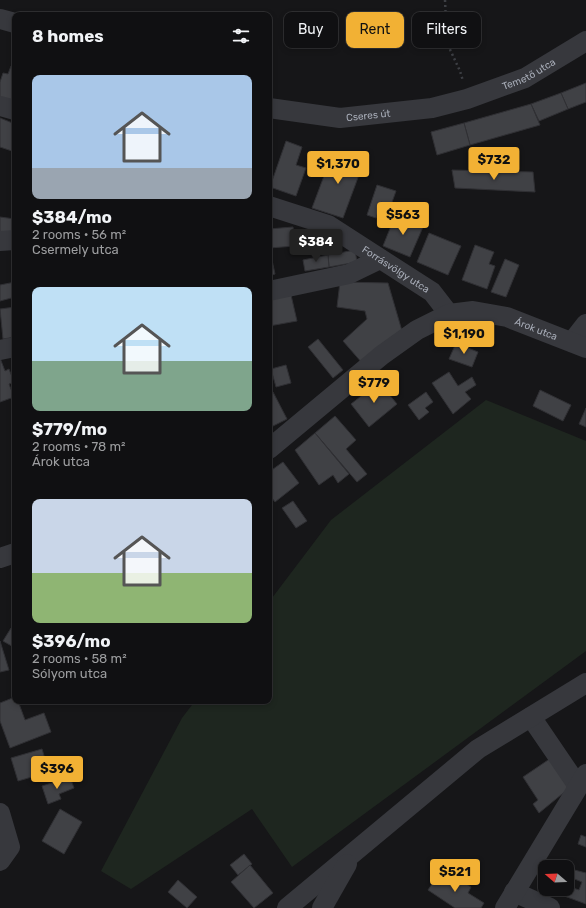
<!DOCTYPE html>
<meta charset="utf-8">
<style>
body{margin:0;font-family:Rubik,sans-serif;background:#19191b;color:#f1f3f6;height:100vh;display:flex;flex-direction:column;font-size:15px;white-space:nowrap}
*{box-sizing:border-box;margin:0}
p{font-size:13px;color:#9c9d9f}
.icon{flex:none;width:22px;height:22px;fill:none;stroke:currentColor;stroke-width:2;stroke-linecap:round;stroke-linejoin:round}
.map{position:relative;flex:1;overflow:hidden}
.panel{position:absolute;left:12px;top:12px;width:260px;height:692px;display:flex;flex-direction:column;background:#101012;border-radius:8px;box-shadow:0 2px 6px #0003,0 0 0 1px #303032}
.panel>*{flex:none}
.top-card{position:absolute;left:284px;top:12px;width:242px;height:36px;display:flex;gap:8px}
.needle{width:26px;rotate:289deg}
.tools{position:absolute;left:538px;top:860px;display:grid;gap:8px}
.tools a{display:grid;place-items:center;width:36px;height:36px;border-radius:8px;background:#101012;box-shadow:0 2px 6px #0003,0 0 0 1px #303032;font-size:20px}
.price{position:absolute;translate:-50% -34px;padding:0 9px;border-radius:4px;background:#f2b134;color:#111;font-size:13px;line-height:26px;filter:drop-shadow(0 1px 2px #0008)}
.price::after{content:'';position:absolute;left:50%;top:24px;width:12px;height:9px;margin-left:-6px;background:inherit;clip-path:polygon(0 0,100% 0,50% 100%)}
.price.active{background:#222;color:#fff}
ul{padding:0;list-style:none}
li{display:grid;align-content:center;gap:8px;height:212px;padding:0 20px}
li span{display:grid;place-items:center;height:124px;border-radius:8px;color:#555}
li>.icon{margin-inline-start:auto}
span .icon{width:72px;height:72px;fill:#fffc;stroke-width:1}
li b{font-size:17px}
h2{display:flex;justify-content:space-between;align-items:center;height:48px;padding:0 20px;font-size:17px}
.tag{padding:0 14px;border-radius:8px;background:#101012;box-shadow:0 2px 6px #0003,0 0 0 1px #303032;font-size:14px;line-height:36px}
.tag.active{background:#f2b134;color:#111}
.map>svg:first-child{display:block}
.green{fill:#1e261f}
.building{fill:#404145;stroke:#303034}
.lines{fill:none;stroke-linecap:round;stroke-linejoin:round}
.path{stroke:#3d3f44;stroke-width:2.5;stroke-dasharray:2 3;stroke-linecap:butt}
.minor{stroke:#37383d;stroke-width:20}
.labels{text-anchor:middle;stroke-width:3;stroke-linejoin:round;paint-order:stroke}
.street-label{font-size:10px;fill:#a8adb8;stroke:#111113}
</style>
<div class="map">
<svg width="586" height="908" viewBox="0 0 586 908">
<rect width="100%" height="100%" fill="#161618"/>
<path class="green" d="M486,400l100,41v210l-294,216 -40,-58 -121,80 -30,-18 81,-153 13,-17h74v-99l62,-82z"/>
<g class="building">
<path d="M11,66l4,1v36l-15,-4v-17l3,-9 5,1z"/>
<path d="M586,83v19l-18,7 -7,-16z"/>
<path d="M561,93l7,16 -29,12 -8,-17z"/>
<path d="M531,104l9,21 -70,20 -6,-22z"/>
<path d="M0,118l15,6v19l-3,8 -12,-4z"/>
<path d="M464,123l6,22 -33,10 -6,-23z"/>
<path d="M286,141l16,6 -6,18 10,3 -10,28 -26,-9z"/>
<path d="M333,152l30,12 -20,54 -31,-10z"/>
<path d="M452,170l81,2 2,20 -80,-4z"/>
<path d="M377,185l19,6 -5,14 -10,-3 -5,16 -9,-3z"/>
<path d="M395,216l28,11 -13,30 -27,-11z"/>
<path d="M0,217l15,2v17l-15,1z"/>
<path d="M293,227l2,19 -26,2v-19z"/>
<path d="M429,233l32,13 -13,29 -31,-13z"/>
<path d="M475,245l19,7 -5,12 6,2 -8,23 -25,-9z"/>
<path d="M355,250l2,12 -28,5 -1,-12z"/>
<path d="M328,255l1,12 -24,4 -2,-11z"/>
<path d="M505,259l14,6 -13,32 -15,-5z"/>
<path d="M272,260l3,14 -6,2v-15z"/>
<path d="M15,282v15l-15,4v-16z"/>
<path d="M340,282l48,1 14,48 -39,33 -20,-23 24,-22 -2,-8 -28,-4z"/>
<path d="M291,295l6,26 -28,5v-27z"/>
<path d="M15,307v30l-12,2 -3,-30z"/>
<path d="M318,339l25,31 -10,8 -25,-31z"/>
<path d="M456,343l22,9 -6,15 -23,-8z"/>
<path d="M0,358l5,13 4,-2 5,13 -5,2 5,13 -14,5z"/>
<path d="M286,365l5,18 -15,4 -5,-18z"/>
<path d="M449,372l9,14 14,-9 4,8 -11,7 6,7 -18,15 -21,-31z"/>
<path d="M379,382l18,22 -28,23 -18,-23z"/>
<path d="M540,390l31,15 -8,16 -30,-15z"/>
<path d="M273,392l14,27 -18,9v-34z"/>
<path d="M426,392l7,10 -8,6 4,4 -10,8 -11,-15z"/>
<path d="M586,408v19l-7,-3z"/>
<path d="M335,416l21,24 -10,9 21,25 -10,8 -42,-49z"/>
<path d="M315,433l34,41 -11,9 -5,-8 -14,10 -24,-35z"/>
<path d="M283,462l16,21 -24,19 -6,-8v-22z"/>
<path d="M293,501l14,20 -11,7 -14,-20z"/>
<path d="M11,628l4,2v18l-12,-7z"/>
<path d="M0,641l9,29 -9,2z"/>
<path d="M15,697v4h3l7,19 19,-7 7,19 -41,16 -10,-27v-18z"/>
<path d="M42,749l7,23 -31,9 -7,-23z"/>
<path d="M554,756l19,29 -34,28 -6,-9 5,-4 -15,-23z"/>
<path d="M70,777l4,11 -15,6 2,5 -13,5 -6,-18z"/>
<path d="M60,809l22,13 -18,32 -22,-13z"/>
<path d="M581,835l5,2v10l-8,-3z"/>
<path d="M244,854l8,10 -14,11 -8,-10z"/>
<path d="M250,865l23,28 -19,15 -23,-26z"/>
<path d="M567,868l19,5v31l-38,-14 19,-1v-3l12,4 3,-8 -15,-6z"/>
<path d="M449,873l22,14 -3,6 16,10 -3,5h-26l-27,-18 6,-9 7,4z"/>
<path d="M178,880l19,17 -10,11 -19,-16z"/>
</g>
<g class="lines">
<path class="path" d="M445,0l2,43 13,28 3,10"/>
<g class="minor">
<path d="M0,19l15,4"/>
<path d="M0,106l15,4"/>
<path id="s1" d="M269,108l71,10 92,-10 35,-9 58,-21 61,-37"/>
<path id="s2" d="M269,206l59,19 104,67 17,22"/>
<path d="M0,241l15,-1"/>
<path d="M269,291l80,-17 31,-15"/>
<path d="M572,342l14,-18"/>
<path d="M0,350l15,-3"/>
<path id="s3" d="M269,449l113,-94 35,-25 32,-16 24,-3 34,6 79,31"/>
<path d="M0,558l15,-5"/>
<path d="M531,717l47,69"/>
<path d="M0,813l10,34 -10,14"/>
<path d="M514,892l36,16"/>
<path d="M287,908l191,-159 108,-66"/>
<path d="M322,908l25,-44"/>
<path d="M505,908l81,-134"/>
</g>
</g>
<g class="labels">
<g class="street-label">
<text dy="4" stroke="none"><textPath href="#s1" startOffset="267">Temető utca</textPath></text>
<text dy="4" stroke="none"><textPath href="#s1" startOffset="100">Cseres út</textPath></text>
<text dy="4" stroke="none"><textPath href="#s2" startOffset="143">Forrásvölgy utca</textPath></text>
<text dy="4" stroke="none"><textPath href="#s3" startOffset="316">Árok utca</textPath></text>
</g>
</g>
</svg>
<div class="tools">
<a><svg class="needle" viewBox="-14 -14 28 28"><path d="M0-13l5 13h-10z" fill="#e53935"/><path d="M0 13l5-13h-10z" fill="#9c9d9f"/></svg></a>
</div>
<b class="price" style="left:494px;top:181px">$732</b>
<b class="price" style="left:338px;top:185px">$1,370</b>
<b class="price" style="left:403px;top:236px">$563</b>
<b class="price active" style="left:316px;top:263px">$384</b>
<b class="price" style="left:464px;top:355px">$1,190</b>
<b class="price" style="left:374px;top:404px">$779</b>
<b class="price" style="left:57px;top:790px">$396</b>
<b class="price" style="left:455px;top:893px">$521</b>
<div class="top-card">
<a class="tag">Buy</a>
<a class="tag active">Rent</a>
<a class="tag">Filters</a>
</div>
<section class="panel">
<h2>8 homes<svg class="icon" aria-label="filters" viewBox="0 0 24 24"><path d="M4 7h16M4 17h16"/><circle cx="9" cy="7" r="2"/><circle cx="15" cy="17" r="2"/></svg></h2>
<ul>
<li><span style="background:linear-gradient(#a9c7e8 75%,#9aa5b1 0)"><svg class="icon" aria-label="home" viewBox="0 0 24 24"><path d="M3 11l9-7 9 7M6 9v11h12V9"/></svg></span><div><b>$384/mo</b><p>2 rooms · 56 m²</p><p>Csermely utca</p></div></li>
<li><span style="background:linear-gradient(#bfe0f5 60%,#7fa58c 0)"><svg class="icon" aria-label="home" viewBox="0 0 24 24"><path d="M3 11l9-7 9 7M6 9v11h12V9"/></svg></span><div><b>$779/mo</b><p>2 rooms · 78 m²</p><p>Árok utca</p></div></li>
<li><span style="background:linear-gradient(#c9d6e8 60%,#8fb573 0)"><svg class="icon" aria-label="home" viewBox="0 0 24 24"><path d="M3 11l9-7 9 7M6 9v11h12V9"/></svg></span><div><b>$396/mo</b><p>2 rooms · 58 m²</p><p>Sólyom utca</p></div></li>
</ul>
</section>
</div>
